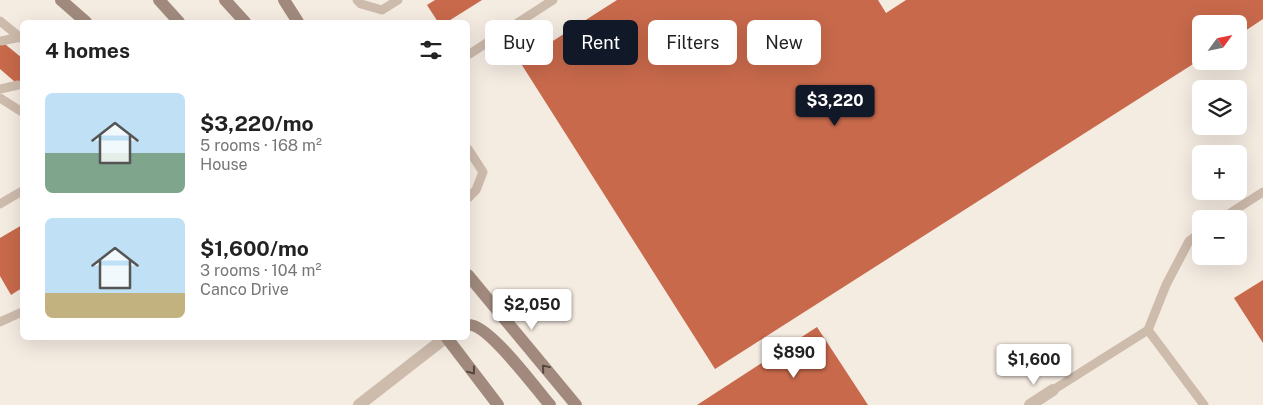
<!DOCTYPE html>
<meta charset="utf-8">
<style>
body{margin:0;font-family:"Public Sans",sans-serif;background:#f2f2f2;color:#222;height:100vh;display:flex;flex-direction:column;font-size:19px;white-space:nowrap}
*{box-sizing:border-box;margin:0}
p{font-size:16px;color:#767676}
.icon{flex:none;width:28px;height:28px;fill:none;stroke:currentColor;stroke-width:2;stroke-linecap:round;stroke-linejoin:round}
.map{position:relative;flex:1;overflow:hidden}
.sheet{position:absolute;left:20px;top:20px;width:450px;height:320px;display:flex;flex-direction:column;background:#fff;border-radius:8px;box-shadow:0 5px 20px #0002}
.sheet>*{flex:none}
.banner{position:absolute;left:485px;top:20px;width:475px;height:45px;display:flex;gap:10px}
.needle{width:32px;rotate:57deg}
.fabs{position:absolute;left:1192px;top:15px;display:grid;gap:10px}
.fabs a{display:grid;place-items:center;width:55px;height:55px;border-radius:8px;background:#fff;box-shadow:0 5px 20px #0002;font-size:25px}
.price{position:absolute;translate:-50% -42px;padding:0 11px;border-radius:5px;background:#fff;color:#222;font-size:16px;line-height:32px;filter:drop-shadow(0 1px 2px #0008)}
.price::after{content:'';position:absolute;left:50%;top:30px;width:15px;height:11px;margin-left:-8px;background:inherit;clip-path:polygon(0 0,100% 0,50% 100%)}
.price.selected{background:#111827;color:#fff}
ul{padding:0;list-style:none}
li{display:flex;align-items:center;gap:15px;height:125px;padding:0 25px}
li span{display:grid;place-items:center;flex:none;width:140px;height:100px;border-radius:8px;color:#555}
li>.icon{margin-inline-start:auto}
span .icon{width:60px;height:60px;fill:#fffc;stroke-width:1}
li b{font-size:21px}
h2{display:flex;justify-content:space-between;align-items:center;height:60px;padding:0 25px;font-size:21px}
.chip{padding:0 18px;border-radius:8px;background:#fff;box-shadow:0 5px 20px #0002;font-size:18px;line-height:45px}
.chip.selected{background:#111827;color:#fff}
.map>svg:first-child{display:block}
.building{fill:#c8694b}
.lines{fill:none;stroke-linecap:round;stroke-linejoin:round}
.service{stroke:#cdbbac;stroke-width:9}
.minor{stroke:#cdbbac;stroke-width:12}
.tertiary{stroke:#cdbbac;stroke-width:12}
.secondary{stroke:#a18a7d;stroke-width:12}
.oneway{stroke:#544640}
</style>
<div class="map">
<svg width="1263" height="405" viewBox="0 0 1263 405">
<rect width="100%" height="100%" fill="#f4ebe1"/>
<g class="building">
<path d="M435,0h47l-35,22h-9l-11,-17z"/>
<path d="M617,0h261l8,13 20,-13h357v19l-24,16v-11h-38v35l-486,310 -195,-307z"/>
<path d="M0,40l22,18v30l-22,-19z"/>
<path d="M22,225v63l-11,7 -11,-19v-38z"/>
<path d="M1263,280v63l-29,-45z"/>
<path d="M817,327l51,78h-171z"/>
</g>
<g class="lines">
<g class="service">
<path d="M357,0l4,4 21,6 16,-10"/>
<path d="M0,21l22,18"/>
<path d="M1,41l20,-4"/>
<path d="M468,55l85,-55"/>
<path d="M0,89l18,-4"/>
<path d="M0,98l22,14"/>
<path d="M468,149l15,23 -7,18 -8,8"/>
<path d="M0,204l22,-13"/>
<path d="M1221,219l42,-27"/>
<path d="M0,322l22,-10"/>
<path d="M1148,330l56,75"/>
<path d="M1053,390l95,-60 18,-45 23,-44 12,-9"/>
</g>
<path class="minor" d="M1030,405l23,-15"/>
<path class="tertiary" d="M359,405l86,-67"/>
<g class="secondary">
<path d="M61,0l25,22"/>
<path d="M159,0l20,22"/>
<path d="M225,0l20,22"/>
<path d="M284,0l14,22"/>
<path d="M468,275l108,130"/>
<path d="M468,325c19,-3 68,64 82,80"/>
<path d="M447,338l51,67"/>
</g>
</g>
<defs><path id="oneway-chevron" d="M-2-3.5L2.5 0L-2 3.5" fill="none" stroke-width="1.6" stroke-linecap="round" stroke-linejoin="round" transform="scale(1.25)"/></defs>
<g class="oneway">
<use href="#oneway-chevron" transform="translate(545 368) rotate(-130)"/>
<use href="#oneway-chevron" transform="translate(472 371) rotate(53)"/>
</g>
</svg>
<div class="fabs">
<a><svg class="needle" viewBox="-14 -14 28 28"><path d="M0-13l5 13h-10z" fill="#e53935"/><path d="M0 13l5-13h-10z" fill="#767676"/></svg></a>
<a><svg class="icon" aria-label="layers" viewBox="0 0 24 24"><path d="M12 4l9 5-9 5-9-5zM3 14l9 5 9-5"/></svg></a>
<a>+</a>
<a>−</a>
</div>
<b class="price selected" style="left:835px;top:127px">$3,220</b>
<b class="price" style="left:532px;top:331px">$2,050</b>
<b class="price" style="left:794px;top:379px">$890</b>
<b class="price" style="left:1034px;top:386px">$1,600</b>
<div class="banner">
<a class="chip">Buy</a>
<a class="chip selected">Rent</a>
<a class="chip">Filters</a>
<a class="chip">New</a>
</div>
<section class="sheet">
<h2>4 homes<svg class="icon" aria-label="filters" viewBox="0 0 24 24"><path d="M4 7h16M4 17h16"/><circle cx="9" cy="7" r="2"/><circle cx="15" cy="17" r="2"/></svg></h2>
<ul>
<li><span style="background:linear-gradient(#bfe0f5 60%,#7fa58c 0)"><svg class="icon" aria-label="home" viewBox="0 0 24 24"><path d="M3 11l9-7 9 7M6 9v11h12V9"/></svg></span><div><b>$3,220/mo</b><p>5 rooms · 168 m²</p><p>House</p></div></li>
<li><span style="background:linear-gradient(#bfe0f5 75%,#c2b280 0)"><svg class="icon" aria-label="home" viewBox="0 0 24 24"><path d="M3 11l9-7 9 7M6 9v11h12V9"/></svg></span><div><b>$1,600/mo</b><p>3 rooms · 104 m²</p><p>Canco Drive</p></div></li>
</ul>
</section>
</div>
